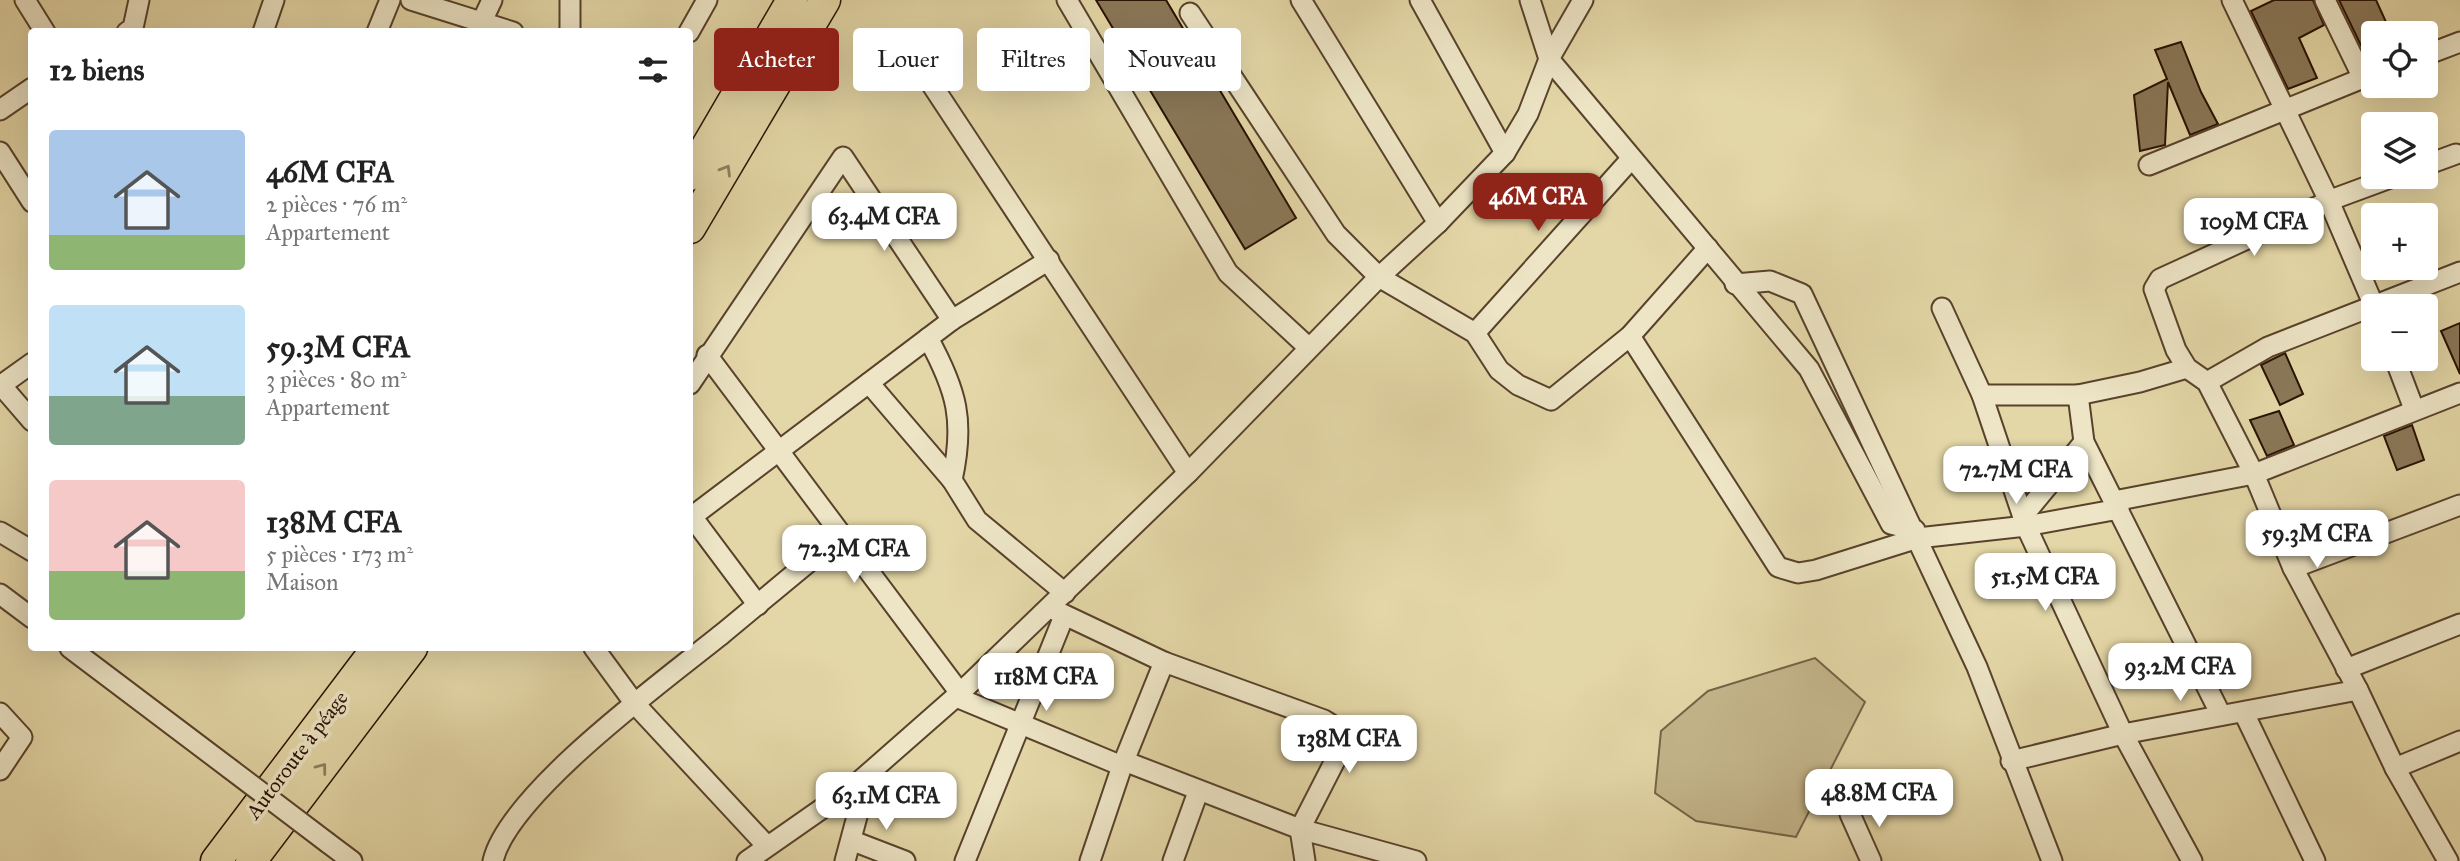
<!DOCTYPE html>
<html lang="fr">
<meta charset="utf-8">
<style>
body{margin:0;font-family:"IM FELL Great Primer",serif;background:#f2f2f2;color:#222;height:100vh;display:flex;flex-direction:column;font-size:26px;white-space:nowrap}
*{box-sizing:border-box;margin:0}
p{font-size:23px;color:#767676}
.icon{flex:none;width:38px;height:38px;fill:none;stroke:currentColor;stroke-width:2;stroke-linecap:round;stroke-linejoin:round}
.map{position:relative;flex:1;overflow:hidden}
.drawer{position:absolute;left:28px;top:28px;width:665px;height:623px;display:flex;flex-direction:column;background:#fff;border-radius:7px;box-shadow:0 7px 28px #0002}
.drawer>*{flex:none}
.top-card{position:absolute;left:714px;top:28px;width:665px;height:63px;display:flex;gap:14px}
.tools{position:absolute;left:2361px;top:21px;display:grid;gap:14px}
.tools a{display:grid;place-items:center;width:77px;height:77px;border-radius:7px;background:#fff;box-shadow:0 7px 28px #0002;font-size:35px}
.price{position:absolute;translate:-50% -60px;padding:0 16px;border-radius:14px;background:#fff;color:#222;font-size:23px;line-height:46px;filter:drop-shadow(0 2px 4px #0008)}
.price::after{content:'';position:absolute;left:50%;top:42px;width:21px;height:16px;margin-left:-10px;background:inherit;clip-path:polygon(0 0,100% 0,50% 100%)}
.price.current{background:#8f2418;color:#fff}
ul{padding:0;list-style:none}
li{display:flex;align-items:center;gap:21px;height:175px;padding:0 21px}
li span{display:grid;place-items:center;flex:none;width:196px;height:140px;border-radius:7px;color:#555}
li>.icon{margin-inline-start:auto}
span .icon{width:84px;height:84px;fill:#fffc;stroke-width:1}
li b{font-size:30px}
h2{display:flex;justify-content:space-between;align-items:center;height:84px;padding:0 21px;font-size:30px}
.pill{padding:0 24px;border-radius:7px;background:#fff;box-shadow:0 7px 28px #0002;font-size:24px;line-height:63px}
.pill.current{background:#8f2418;color:#fff}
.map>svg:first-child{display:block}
.green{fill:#c4b58b;stroke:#766347;stroke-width:2}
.building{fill:#8a7858;stroke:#291103;stroke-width:2}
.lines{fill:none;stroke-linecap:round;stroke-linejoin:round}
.minor-casing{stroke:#58422c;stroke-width:23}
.highway-casing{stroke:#291103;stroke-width:33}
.minor{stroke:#ede5c6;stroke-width:19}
.highway{stroke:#e4d7a7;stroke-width:30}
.minor-bridge-casing{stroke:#58422c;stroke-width:23;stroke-linecap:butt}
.minor-bridge{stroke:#ede5c6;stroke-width:19}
.oneway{stroke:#907e5d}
.labels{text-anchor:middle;stroke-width:7;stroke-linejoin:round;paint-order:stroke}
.street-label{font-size:21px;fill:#291103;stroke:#ede5c6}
</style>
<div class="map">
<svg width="2460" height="861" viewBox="0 0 2460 861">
<rect width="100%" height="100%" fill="#e4d7a7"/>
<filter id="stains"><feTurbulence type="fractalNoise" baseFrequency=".00286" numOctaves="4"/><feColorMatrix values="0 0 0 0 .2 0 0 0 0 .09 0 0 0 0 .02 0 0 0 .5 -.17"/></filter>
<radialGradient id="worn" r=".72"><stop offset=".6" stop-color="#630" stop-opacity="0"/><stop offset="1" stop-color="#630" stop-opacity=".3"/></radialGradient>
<path class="green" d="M1815,658l50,44 -69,135 -100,-16 -41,-28 6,-62 47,-40z"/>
<g class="building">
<path d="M1096,0h70l130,218 -51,31z"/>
<path d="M2274,0h39l11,25 -25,13 18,40 -29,11 -37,-78z"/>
<path d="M2339,0h37l15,33h-18v29h-4z"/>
<path d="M2181,42l20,50 17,32 -28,11 -22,-53 -3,63 -25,6 -6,-56 33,-16 -12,-29z"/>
<path d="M2460,323v51l-19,-43z"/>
<path d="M2285,353l18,41 -23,11 -19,-40z"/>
<path d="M2279,411l15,34 -27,11 -17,-36z"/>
<path d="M2412,425l12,35 -27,10 -13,-34z"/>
</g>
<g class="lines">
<g class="minor-casing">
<g id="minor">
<path d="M25,0l20,32"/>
<path d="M411,0l102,32"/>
<path d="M570,0v32"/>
<path d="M1067,0l161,273 80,74"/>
<path d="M1301,0l137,223"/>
<path d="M1420,0l85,153"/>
<path d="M1530,0l19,59 260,310 82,155 24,6"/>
<path d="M2232,0l97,201 45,105"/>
<path d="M2325,0l38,78"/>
<path d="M1190,13l146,221 43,43 96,56 24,37 19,15 33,15 79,-64 78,-88"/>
<path d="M127,32l6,-4 6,-28"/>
<path d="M263,32l11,-32"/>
<path d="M377,32l13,-32"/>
<path d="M477,32l15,-32"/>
<path d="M689,32l18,-32"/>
<path d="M903,41l285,432"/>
<path d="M2426,55l34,-13"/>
<path d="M0,110l32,-22"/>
<path d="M0,152l32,50"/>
<path d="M2149,165l224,-91"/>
<path d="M2426,165l30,-11"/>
<path d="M2393,177l-57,21 -176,81 -6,10 22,61 11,18 20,14 47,92 39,94 65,122 37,78 53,93"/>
<path d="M1735,284l35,-3 32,13 175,373 75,194"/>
<path d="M1942,308l40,87 44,131 97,208 69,127"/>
<path d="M1475,333l156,-174"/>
<path d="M1630,336l148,231 20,6 18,-3 102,-32 108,-12 93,-17"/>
<path d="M928,338c29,53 37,83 24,142l25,40 88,73"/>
<path d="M707,355l253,338"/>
<path d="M2395,359l19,50"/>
<path d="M2207,382l61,-35 192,-75"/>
<path d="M869,383l83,97"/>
<path d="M0,384l32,37"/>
<path d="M690,384l153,-227 109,163"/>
<path d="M0,386l32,-23"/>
<path d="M1982,395h96l62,-13 47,-14"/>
<path d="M2078,395l6,47 137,273"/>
<path d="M2114,501l140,-27 206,-81"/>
<path d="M690,514l68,91"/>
<path d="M2023,516l61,-74"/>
<path d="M690,518l262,-198 97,-60"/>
<path d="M0,532l32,19"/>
<path d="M2293,568l167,-63"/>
<path d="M0,594l32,24"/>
<path d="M1050,608l114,54 160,58 19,12 -1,15 -42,82 5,32"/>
<path d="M70,648l159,120"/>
<path d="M594,648l41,56 131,141"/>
<path d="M2346,669l114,-45"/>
<path d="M956,697l166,69"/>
<path d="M0,713l22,24 -22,33"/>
<path d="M2244,713l71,148"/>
<path d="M1124,761l176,68 116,32"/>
<path d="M2011,761l112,-27 235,-44"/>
<path d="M2395,768l65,-27"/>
<path d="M1850,814l21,47"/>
<path d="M853,841l52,20"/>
<path d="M328,843l24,18"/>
<path d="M493,861c15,-67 173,-182 229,-227 40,-33 80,-67 120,-99"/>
<path d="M747,861l106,-74 107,-94 228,-220 191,-196 59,-54 67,-70 23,-39 21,-55 34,-59"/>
<path d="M845,861l14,-52 -6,-22"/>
<path d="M965,861l99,-245"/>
<path d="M1090,861l32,-95 42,-104"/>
<path d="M1173,861l25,-69"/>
</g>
</g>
<g class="highway-casing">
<g id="highway">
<path d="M690,175l102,-175"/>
<path d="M690,228l135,-228"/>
<path d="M216,861l161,-213"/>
<path d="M251,861l161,-213"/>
</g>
</g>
<use href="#minor" class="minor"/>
<use href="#highway" class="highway"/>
<g class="minor-bridge-casing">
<path id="minor-bridge" d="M229,768l99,75"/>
</g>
<use href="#minor-bridge" class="minor-bridge"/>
</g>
<defs><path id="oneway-chevron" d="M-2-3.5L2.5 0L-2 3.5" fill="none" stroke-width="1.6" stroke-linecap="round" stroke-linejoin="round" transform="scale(1.75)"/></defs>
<g class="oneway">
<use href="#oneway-chevron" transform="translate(726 170) rotate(-59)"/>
<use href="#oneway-chevron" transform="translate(322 768) rotate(-53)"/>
</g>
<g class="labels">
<g class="street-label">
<text transform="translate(297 755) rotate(-53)" y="7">Autoroute à péage</text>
</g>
</g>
<rect width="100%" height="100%" filter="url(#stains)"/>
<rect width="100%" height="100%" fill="url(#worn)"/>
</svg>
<div class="tools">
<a><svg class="icon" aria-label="locate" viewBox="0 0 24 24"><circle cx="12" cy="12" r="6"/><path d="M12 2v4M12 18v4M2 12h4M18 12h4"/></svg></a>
<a><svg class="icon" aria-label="layers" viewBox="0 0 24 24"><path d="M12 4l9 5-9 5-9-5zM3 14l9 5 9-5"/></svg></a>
<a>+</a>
<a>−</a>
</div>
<b class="price current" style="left:1538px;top:233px">46M CFA</b>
<b class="price" style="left:884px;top:253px">63.4M CFA</b>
<b class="price" style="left:2254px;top:258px">109M CFA</b>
<b class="price" style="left:2016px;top:506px">72.7M CFA</b>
<b class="price" style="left:2317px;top:570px">59.3M CFA</b>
<b class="price" style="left:854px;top:585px">72.3M CFA</b>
<b class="price" style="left:2045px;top:613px">51.5M CFA</b>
<b class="price" style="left:2180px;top:703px">93.2M CFA</b>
<b class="price" style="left:1046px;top:713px">118M CFA</b>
<b class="price" style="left:1349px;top:775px">138M CFA</b>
<b class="price" style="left:1879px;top:829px">48.8M CFA</b>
<b class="price" style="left:886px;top:832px">63.1M CFA</b>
<div class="top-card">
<a class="pill current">Acheter</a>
<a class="pill">Louer</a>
<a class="pill">Filtres</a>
<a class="pill">Nouveau</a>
</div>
<section class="drawer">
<h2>12 biens<svg class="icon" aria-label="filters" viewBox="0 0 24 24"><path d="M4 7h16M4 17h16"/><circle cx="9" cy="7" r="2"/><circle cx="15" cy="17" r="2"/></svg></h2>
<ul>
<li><span style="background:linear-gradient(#a9c7e8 75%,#8fb573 0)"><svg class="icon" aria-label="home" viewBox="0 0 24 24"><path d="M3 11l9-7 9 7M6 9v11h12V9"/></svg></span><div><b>46M CFA</b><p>2 pièces · 76 m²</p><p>Appartement</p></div></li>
<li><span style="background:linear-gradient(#bfe0f5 65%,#7fa58c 0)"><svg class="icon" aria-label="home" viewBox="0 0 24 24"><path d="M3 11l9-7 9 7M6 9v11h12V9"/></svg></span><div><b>59.3M CFA</b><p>3 pièces · 80 m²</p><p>Appartement</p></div></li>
<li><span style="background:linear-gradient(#f6c9c9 65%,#8fb573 0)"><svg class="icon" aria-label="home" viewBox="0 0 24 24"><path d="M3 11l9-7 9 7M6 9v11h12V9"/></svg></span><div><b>138M CFA</b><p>5 pièces · 173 m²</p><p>Maison</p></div></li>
</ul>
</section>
</div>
